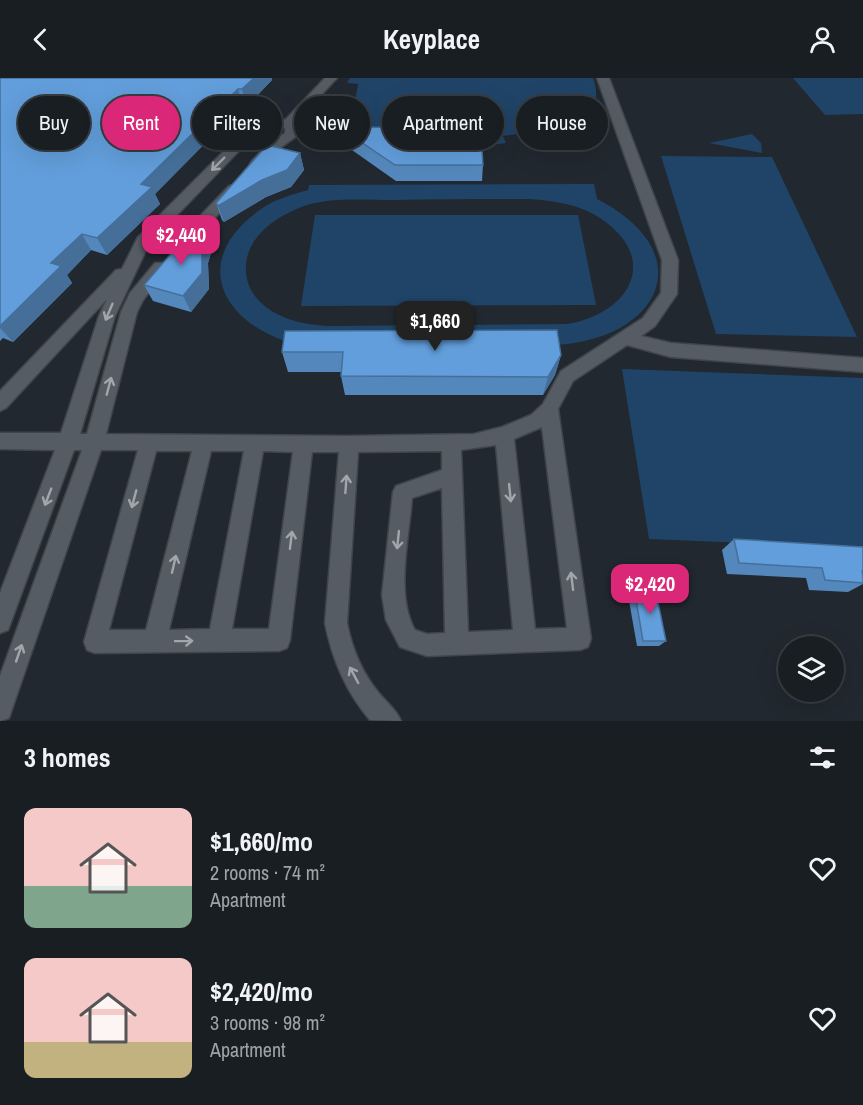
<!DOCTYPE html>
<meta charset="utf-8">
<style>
body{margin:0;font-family:"Archivo Narrow",sans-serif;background:#262b30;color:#f1f3f6;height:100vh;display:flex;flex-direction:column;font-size:22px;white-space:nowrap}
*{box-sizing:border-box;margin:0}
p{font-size:20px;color:#9fa2a6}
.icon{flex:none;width:33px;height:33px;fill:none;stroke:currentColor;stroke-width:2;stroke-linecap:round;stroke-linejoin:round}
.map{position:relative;height:643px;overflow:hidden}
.drawer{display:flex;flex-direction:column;background:#191e23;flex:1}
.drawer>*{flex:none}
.guide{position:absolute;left:18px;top:18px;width:828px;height:54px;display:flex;gap:12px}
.fabs{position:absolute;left:778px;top:558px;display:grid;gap:12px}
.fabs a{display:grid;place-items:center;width:66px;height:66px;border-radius:50%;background:#191e23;box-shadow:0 6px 24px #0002,0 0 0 2px #373c41;font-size:30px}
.price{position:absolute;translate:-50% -51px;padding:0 14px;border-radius:12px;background:#db2777;color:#fff;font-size:20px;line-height:39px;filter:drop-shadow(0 2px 3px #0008)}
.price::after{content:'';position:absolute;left:50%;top:36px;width:18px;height:14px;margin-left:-9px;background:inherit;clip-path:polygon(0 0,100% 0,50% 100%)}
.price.selected{background:#222;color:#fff}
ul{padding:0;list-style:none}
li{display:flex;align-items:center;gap:18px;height:150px;padding:0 24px}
li span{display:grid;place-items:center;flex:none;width:168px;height:120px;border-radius:12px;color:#555}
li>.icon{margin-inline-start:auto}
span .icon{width:72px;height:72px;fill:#fffc;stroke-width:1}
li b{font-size:26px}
h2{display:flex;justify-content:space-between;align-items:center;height:72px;padding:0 24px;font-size:26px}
.pill{padding:0 21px;border-radius:27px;background:#191e23;box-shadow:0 6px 24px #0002,0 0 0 2px #373c41;font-size:21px;line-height:54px}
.pill.selected{background:#db2777;color:#fff}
header{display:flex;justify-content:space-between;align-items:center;height:78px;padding:0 24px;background:#191e23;font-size:27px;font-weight:700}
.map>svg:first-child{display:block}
.green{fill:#204468;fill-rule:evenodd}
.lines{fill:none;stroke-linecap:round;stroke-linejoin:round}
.minor-casing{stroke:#3f454a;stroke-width:3}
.minor{fill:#555c64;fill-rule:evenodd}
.wall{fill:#5488bc}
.shaded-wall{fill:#456f99}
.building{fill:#629edb;stroke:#456f99;stroke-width:1.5}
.oneway{stroke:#a1a6ac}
</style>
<header><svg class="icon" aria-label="back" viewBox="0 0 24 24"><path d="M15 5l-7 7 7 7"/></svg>Keyplace<svg class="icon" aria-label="person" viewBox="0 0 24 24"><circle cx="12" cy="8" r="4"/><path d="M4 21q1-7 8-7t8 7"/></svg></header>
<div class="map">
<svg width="863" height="643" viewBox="0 0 863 643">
<rect width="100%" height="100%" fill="#21282f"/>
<g class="green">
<path d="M350,0h243c7,17 1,32 -8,47l-82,11 3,7 -43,6 -113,-19 8,-46 -11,-1z"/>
<path d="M793,0h70v36l-38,1z"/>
<path d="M752,56l9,9 1,10 -53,-10z"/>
<path d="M661,78l111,1 85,180 -141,-3z"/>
<path d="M594,106l3,15c105,54 64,140 -41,146l-271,-4c-70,-25 -91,-85 -24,-132 14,-10 30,-14 47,-19l1,-5zM530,121c24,2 49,5 70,19 62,41 29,96 -33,106l-239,2c-19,-1 -36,-4 -53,-13 -13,-7 -25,-19 -28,-34 -8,-38 27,-63 60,-74 27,-8 58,-5 86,-5 45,-1 91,-1 137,-1z"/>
<path d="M315,137h263l18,90 -295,1z"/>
<path d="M622,291l241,9v170l-214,-9z"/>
</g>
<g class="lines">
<g class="minor-casing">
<g id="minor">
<path d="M325,0h12l-42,45 3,12 -18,13 -18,19h-10l-2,-3 2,-3 18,-19 15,-9v-5l-10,-3 -15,4 -111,115 -34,72 -35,118h7l34,-122 9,-19 25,-30h10l3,4 -25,33 -6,12 -31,122 243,2 125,-2 28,-7 29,-12 12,-11 18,-33 82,-53 18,-25 1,-33 -65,-182h12l69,182 -1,34 -22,32 -14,10 30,7 192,15v14l-192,-15 -44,-12 -54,36 -15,28 33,230 -3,8 -8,3 -153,6 -27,-9 -14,-27 -4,-25 11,-103 3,-6 46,-16v-19l-84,1 -11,171c5,25 14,48 31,69 8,10 18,17 23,29l-31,-1c-24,-28 -38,-61 -45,-97l14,-171h-27l-22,188 -3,8 -8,3 -184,2 -8,-3 -3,-8 54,-192h-37l-89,259 -3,9 -9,3v-45l82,-226h-8l-63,172 -3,8 -8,3v-40l55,-143 -55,-1v-16h61l38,-117 8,-17 -101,109 -6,3v-20l116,-121 6,-1 16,-32 114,-114 23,-6 10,3zM542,349l25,201 -32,1 -21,-190zM496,367l17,185 -45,2 -7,-182zM156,373h36l-46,179h-37zM211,373h33l-34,178 -41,1zM263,373l30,1 -24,177h-37zM442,410l3,145 -18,1 -12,-4c-20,-35 -6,-92 -3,-132z"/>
<path d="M234,107l7,4 -2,3 -53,57h-10l-2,-4 2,-4 53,-55z"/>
</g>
</g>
<use href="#minor" class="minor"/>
</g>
<g class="wall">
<path d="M0,0h272v2l-25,26 -4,-1 -88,89 5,10 -53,51 -16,-5 -24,25 5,8 -59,59 -10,-4 -3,3z"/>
<path d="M339,49h30l105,23 9,15 -1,16h-86l-54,-38z"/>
<path d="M300,75l4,17 -13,17 -25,10 -42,25 -2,-2 -6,-17z"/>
<path d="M213,169l-5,16 1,26 -18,23 -38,-11 -9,-16z"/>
<path d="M285,253l276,24 -6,20 -12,20h-198l-4,-19v-4h-53l-6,-20z"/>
<path d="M734,461l129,8v37l-15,8 -39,-2 -3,-12 -79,-4 -5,-24z"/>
<path d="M634,510l32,53 -7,5h-22l-9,-51z"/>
</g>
<g class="shaded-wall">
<path d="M254,0h18v2l-25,26 -5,-17z"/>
<path d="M238,11l5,16 -88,89 5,10 -53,51 -10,-17 44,-54z"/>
<path d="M300,75l4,17 -13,17 -25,10 -42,25 -6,-16z"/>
<path d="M206,152l7,17 -5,16 1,26 -18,23 -8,-16 19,-49z"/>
<path d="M82,156l9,16 -24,25 5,8 -59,59 -13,-14v-2l51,-63z"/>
<path d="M561,277l-6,20 -12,20 5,-18z"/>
</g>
<g class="building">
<path d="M0,0h254l-12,11h-4l-97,95 11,3 -55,51 -15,-4 -31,29 10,3 -61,60z"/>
<path d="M342,33l27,16 92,2v4h12l1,17h8l1,15h-88l-56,-38z"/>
<path d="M267,67l33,8 -13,17 -25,10 -44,26 -2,-3z"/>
<path d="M194,149l12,3 -4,17v26l-19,23 -39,-11z"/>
<path d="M557,252l4,25 -13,22 -207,-1 2,-24h-61l3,-21z"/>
<path d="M734,461l129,8v24h-1l1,5v7l-38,-3 -3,-12 -83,-5z"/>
<path d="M634,510h21l11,53h-23z"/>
</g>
<defs><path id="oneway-shaft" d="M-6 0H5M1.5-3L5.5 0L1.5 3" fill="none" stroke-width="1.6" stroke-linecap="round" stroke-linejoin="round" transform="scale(1.5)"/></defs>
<g class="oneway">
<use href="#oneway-shaft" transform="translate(218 86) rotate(135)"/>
<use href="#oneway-shaft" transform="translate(109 234) rotate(113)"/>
<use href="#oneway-shaft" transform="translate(109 308) rotate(-75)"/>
<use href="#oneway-shaft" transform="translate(346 406) rotate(-86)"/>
<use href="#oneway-shaft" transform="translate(510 415) rotate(84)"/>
<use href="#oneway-shaft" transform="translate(48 419) rotate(111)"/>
<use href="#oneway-shaft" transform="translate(134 421) rotate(105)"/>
<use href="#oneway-shaft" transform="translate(291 462) rotate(-83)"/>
<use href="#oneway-shaft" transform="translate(398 462) rotate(96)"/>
<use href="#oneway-shaft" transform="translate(174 486) rotate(-77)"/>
<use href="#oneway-shaft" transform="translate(572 503) rotate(-97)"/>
<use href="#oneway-shaft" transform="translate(184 563) rotate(-1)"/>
<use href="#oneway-shaft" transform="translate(19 575) rotate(-71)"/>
<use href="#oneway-shaft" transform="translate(354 597) rotate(-118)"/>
</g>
</svg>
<div class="fabs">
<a><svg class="icon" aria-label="layers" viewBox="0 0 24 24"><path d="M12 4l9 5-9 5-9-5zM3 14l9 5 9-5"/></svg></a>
</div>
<b class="price" style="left:181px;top:188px">$2,440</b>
<b class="price selected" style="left:435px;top:274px">$1,660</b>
<b class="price" style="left:650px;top:537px">$2,420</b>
<div class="guide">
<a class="pill">Buy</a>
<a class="pill selected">Rent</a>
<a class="pill">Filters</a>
<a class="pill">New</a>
<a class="pill">Apartment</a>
<a class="pill">House</a>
</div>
</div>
<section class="drawer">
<h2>3 homes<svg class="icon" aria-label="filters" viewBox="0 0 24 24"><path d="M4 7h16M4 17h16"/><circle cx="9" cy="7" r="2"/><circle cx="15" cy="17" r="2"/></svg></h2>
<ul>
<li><span style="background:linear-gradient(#f6c9c9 65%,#7fa58c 0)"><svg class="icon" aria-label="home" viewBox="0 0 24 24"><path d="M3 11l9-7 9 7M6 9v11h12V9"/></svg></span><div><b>$1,660/mo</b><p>2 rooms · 74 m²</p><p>Apartment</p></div><svg class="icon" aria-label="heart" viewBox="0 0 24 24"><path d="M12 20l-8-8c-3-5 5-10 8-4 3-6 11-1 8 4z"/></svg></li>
<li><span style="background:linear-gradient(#f6c9c9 70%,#c2b280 0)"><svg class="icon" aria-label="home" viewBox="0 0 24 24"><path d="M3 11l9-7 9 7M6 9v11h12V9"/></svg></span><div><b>$2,420/mo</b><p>3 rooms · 98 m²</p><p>Apartment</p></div><svg class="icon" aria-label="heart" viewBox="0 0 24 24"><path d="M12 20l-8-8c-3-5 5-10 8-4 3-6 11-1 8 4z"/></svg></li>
</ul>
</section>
